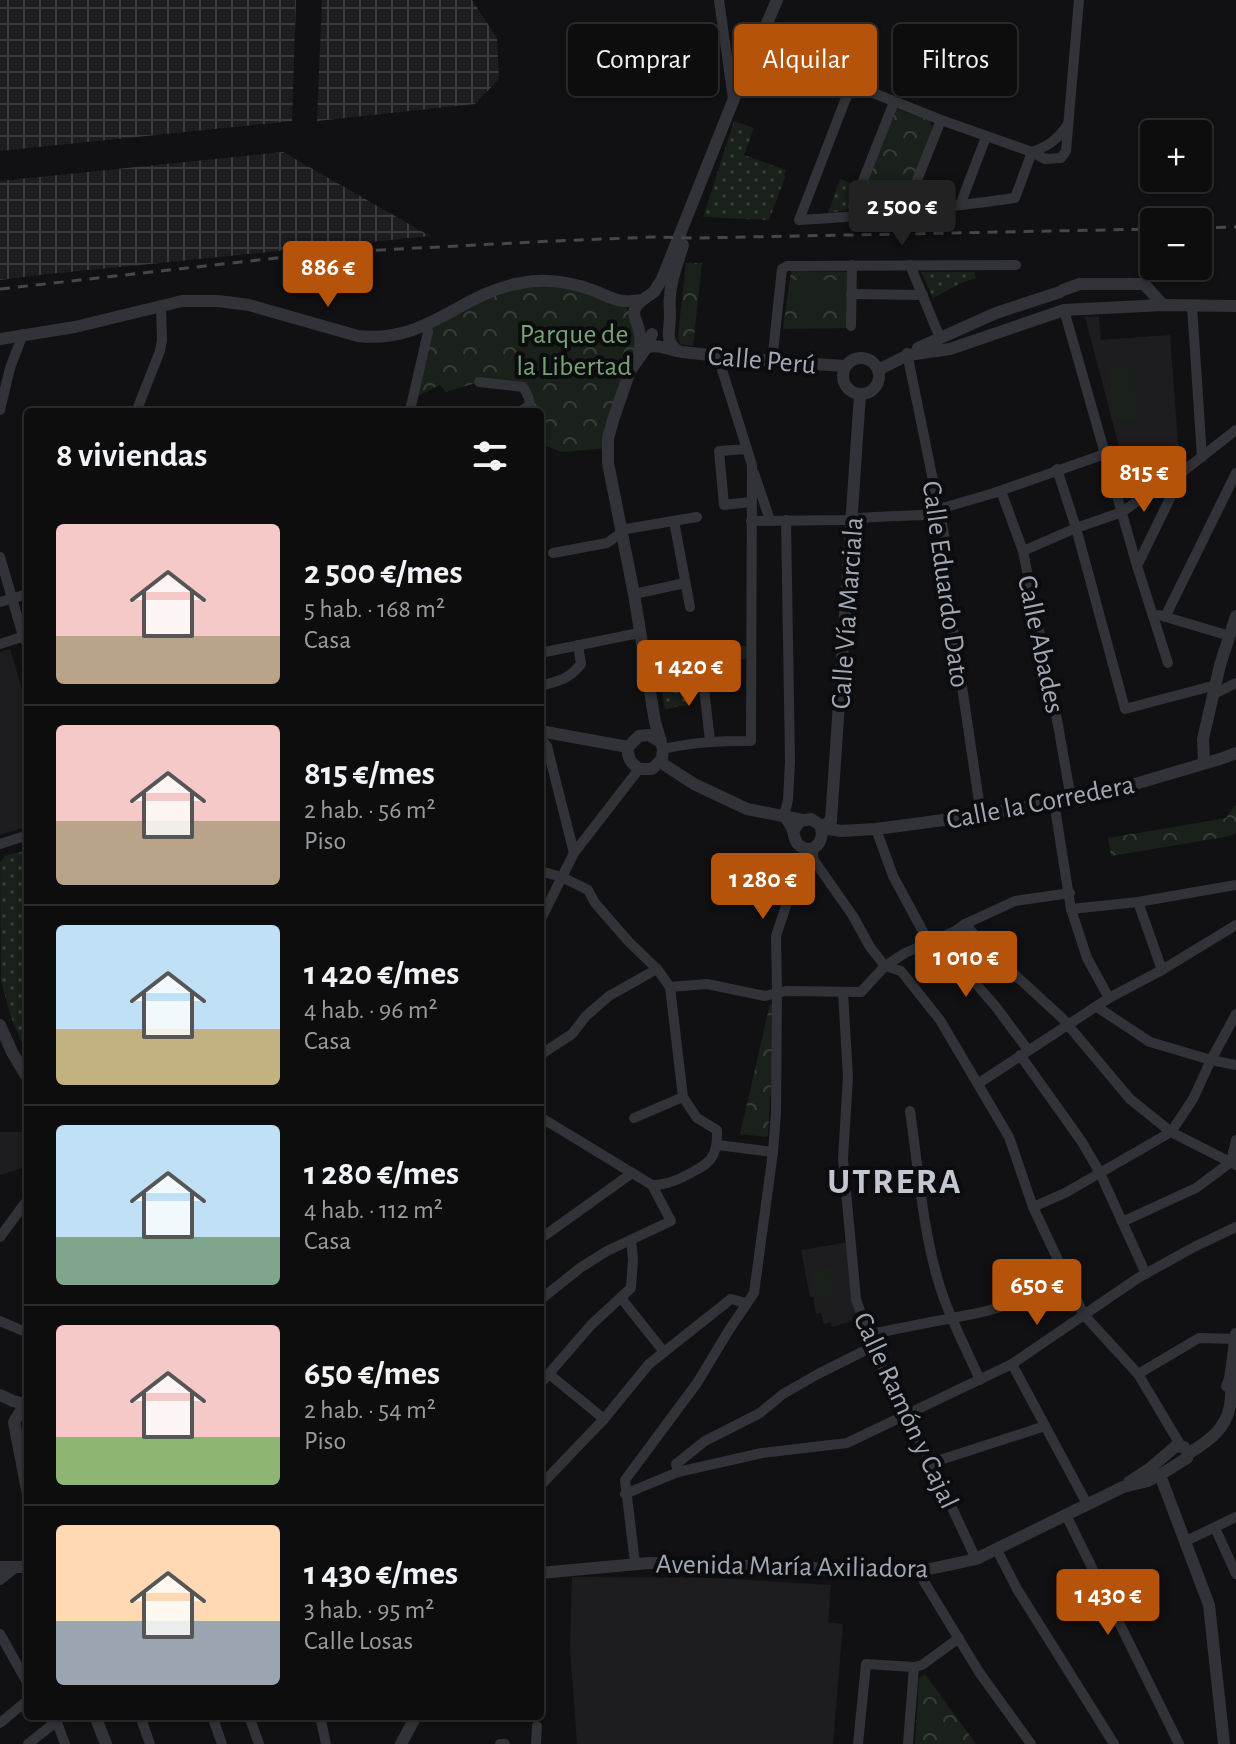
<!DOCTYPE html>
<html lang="es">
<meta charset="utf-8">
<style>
body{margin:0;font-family:"Alegreya Sans",sans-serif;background:#1b1b1c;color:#f1f3f6;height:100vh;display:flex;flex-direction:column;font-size:30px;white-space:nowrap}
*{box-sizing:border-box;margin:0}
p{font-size:26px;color:#9a9c9e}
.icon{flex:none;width:44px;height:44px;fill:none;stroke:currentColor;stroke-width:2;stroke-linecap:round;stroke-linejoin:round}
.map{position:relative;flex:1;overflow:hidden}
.sheet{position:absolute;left:24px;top:408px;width:520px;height:1312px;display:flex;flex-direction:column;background:#0d0d0e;border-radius:8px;box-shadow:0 2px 6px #0004,0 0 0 2px #2d2d2e}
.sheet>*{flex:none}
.banner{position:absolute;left:568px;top:24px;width:548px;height:72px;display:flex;gap:16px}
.fabs{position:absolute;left:1140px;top:120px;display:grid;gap:16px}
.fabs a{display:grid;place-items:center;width:72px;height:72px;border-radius:8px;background:#0d0d0e;box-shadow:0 2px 6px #0004,0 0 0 2px #2d2d2e;font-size:40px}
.price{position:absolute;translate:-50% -68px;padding:0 18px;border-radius:8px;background:#b45309;color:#fff;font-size:26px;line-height:52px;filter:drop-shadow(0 2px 4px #0008)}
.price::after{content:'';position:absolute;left:50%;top:48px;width:24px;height:18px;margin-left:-12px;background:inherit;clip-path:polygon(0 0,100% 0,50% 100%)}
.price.current{background:#222;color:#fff}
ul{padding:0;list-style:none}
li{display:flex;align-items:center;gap:24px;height:200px;padding:0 32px}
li+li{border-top:2px solid #2d2d2e}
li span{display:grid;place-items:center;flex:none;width:224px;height:160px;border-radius:8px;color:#555}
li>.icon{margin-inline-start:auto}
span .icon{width:96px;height:96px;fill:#fffc;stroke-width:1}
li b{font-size:34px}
h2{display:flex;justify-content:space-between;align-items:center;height:96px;padding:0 32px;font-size:34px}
.pill{padding:0 28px;border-radius:8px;background:#0d0d0e;box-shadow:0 2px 6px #0004,0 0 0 2px #2d2d2e;font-size:28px;line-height:72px}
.pill.current{background:#b45309;color:#fff}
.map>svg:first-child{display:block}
.built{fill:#1d1d20}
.industrial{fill:url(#industrial-grid)}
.grass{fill:url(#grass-dots)}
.park{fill:url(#park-crowns)}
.garden{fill:#19211a}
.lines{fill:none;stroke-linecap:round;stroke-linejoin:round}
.minor{stroke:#323338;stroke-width:10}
.tertiary{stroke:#323338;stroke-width:12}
.rail{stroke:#45474e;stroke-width:3;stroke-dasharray:10 8;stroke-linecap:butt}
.labels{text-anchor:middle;stroke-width:8;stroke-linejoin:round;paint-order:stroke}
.park-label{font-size:28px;fill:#76a277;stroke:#0c0c0e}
.street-label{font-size:28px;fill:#a1a8b5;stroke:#0c0c0e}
.district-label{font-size:36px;font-weight:bold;letter-spacing:2px;fill:#c3c7d1;stroke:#0c0c0e}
</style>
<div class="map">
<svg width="1236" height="1744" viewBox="0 0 1236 1744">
<defs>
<pattern id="industrial-grid" width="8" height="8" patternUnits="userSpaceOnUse" patternTransform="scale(2)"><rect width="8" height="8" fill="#1d1d20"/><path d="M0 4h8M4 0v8" fill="none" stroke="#3b3b3e"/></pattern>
<pattern id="grass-dots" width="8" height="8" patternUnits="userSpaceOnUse" patternTransform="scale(2)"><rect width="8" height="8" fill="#19211a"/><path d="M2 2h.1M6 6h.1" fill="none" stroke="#373e39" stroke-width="1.8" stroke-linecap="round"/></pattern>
<pattern id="park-crowns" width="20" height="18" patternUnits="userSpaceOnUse" patternTransform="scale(2)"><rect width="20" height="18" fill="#19211a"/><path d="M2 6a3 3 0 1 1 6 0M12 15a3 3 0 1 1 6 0" fill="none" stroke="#373e39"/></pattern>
</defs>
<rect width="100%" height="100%" fill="#111113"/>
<g class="built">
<path d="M1099,316l2,24 69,-5 10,134 -47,31 -48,-183z"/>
<path d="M10,649l18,60v117l-28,9v-183z"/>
<path d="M0,1132h28v34l-28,9z"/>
<path d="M849,1242l7,78 -24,7 -1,-5 -7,2 -3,-11 -5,1 -3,-17h-3l-9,-47z"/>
<path d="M572,1577l144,1 115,7 -3,37 15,2 -10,120h-256l-7,-95z"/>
</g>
<g class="industrial">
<path d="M0,0h296l-4,121 -292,30z"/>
<path d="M322,0h150l25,38 2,41 -24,25 -158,17z"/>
<path d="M283,152l147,84 -381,38 -49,6v-99z"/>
</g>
<g class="grass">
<path d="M734,121l20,7 -10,27 42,15 -2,5 1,2 -16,43 -66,-3z"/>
<path d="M840,179l16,6 -9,25 -19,3z"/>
<path d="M921,272h53l2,6 -15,5 -28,15z"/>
<path d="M747,646v13l-34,1 -1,-12z"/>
<path d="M684,673l3,32 -22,4 -6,-32z"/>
<path d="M28,850v206l-17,-39 -10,-36 -1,-118 5,-7z"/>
</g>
<g class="park">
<path d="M894,108l37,13 -1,4 3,1 -29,81 -49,5z"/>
<path d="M686,263h16l-9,83 -13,-2 -2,-9z"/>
<path d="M791,271l58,1v56l-66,1z"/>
<path d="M547,281l73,20 14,16 6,20 -32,111 -46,4 -18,-7 -4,3v-36h-25l14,-7 -6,-18 -44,-5 -33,10 -6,-7 -28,14 15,-73 72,-37z"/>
<path d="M1234,806h2v27l-6,3 -119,20 -3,-18 118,-20z"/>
<path d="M770,1004l6,1 -8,131 -2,1 -26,-3z"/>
<path d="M925,1674l51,70h-61l4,-66z"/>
</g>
<g class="garden">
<path d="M889,121l18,7 -10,24 -17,-7z"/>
<path d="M791,280h55v30h-56z"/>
<path d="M547,322h10l6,9 -2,6 7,6c2,11 -1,18 -11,21 -10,-1 -15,-7 -16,-17l5,-8c-7,-4 -4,-12 1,-17z"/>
<path d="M1133,366l4,53 -25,2 -4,-54z"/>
<path d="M830,1268l4,28 -18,3 -4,-28z"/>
</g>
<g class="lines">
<g class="minor">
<path d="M719,0l14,99"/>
<path d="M753,54l10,4 25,1 153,61 91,32 13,7 16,-1 5,-7 13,-151"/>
<path d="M851,85l-52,135c72,-4 144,-12 216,-22l17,-46c17,-6 26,-13 36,-28"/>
<path d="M960,205l26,-68"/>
<path d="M853,206l41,-104"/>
<path d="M929,209l-13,-14 -2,-7 27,-68"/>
<path d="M910,265l30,73"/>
<path d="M851,294l72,1"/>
<path d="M1192,306l10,151"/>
<path d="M1064,310l73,256 31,97"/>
<path d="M851,326l1,-61"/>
<path d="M907,353l38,186 -2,43 12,57 26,176"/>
<path d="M772,362l10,-93 5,-3 229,-1"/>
<path d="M479,382l44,5c8,13 11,20 -6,25"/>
<path d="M0,410l10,-42 13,-34"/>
<path d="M136,412l24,-61 2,-11 -1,-34"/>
<path d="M412,412l-1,-6 17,-74 -1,-6"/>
<path d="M747,449l-28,2 5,54 27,-3"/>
<path d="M1057,469l19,59 49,181 91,-24"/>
<path d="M754,473l16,47"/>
<path d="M1001,491l22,60 35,174 13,74"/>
<path d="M674,521l16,86"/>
<path d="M751,521l94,-1c30,-5 61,-3 91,-6l3,-5 55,-16 111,-39"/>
<path d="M620,530l77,-13"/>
<path d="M1023,551l53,-23 46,-16 31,-22 28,-17 55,-43"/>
<path d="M553,553l54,-10 14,-10"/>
<path d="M0,557l23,79 5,10"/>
<path d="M1137,566l40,-82 4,-11"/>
<path d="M634,594l51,-11"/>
<path d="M0,602l28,-8"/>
<path d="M1159,615l71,21"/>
<path d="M1165,617l71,-144"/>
<path d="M0,644l28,-9"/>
<path d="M540,653l99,-20"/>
<path d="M702,671l8,70"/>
<path d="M540,686c19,-5 28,-6 41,-22l-3,-19"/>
<path d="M1214,694l22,-11"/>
<path d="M540,738l7,8 27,107"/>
<path d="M663,749c32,-7 55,-8 88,-8l1,-276 -34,-108"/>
<path d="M1054,802l17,107 16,49 22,40"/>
<path d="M784,816l4,-16 2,-39 -4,-241"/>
<path d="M876,829l17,47 47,87 12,-5 7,6 37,43 32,43"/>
<path d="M0,844l28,-9"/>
<path d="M817,845l-4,7v7l40,57 17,31 15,19 16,5 39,49 69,117 24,70 51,108 54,59 43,72"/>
<path d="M540,871l22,6 26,13 7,13 34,39 28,27 13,18 13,110 14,21 20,12c1,31 -9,34 -34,47 -11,5 -19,8 -31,8"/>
<path d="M1138,902l24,68"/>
<path d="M1071,909l67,-7 98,-17"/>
<path d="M540,921l34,-68 65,-84"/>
<path d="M965,924l24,27 73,67 68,81 41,33 65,33"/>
<path d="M670,987l37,-3 58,12 21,-5 75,1 24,-26 20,-13 50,-22 10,-7 50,-23 55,-8"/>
<path d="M843,992l5,85 -5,82 13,140 16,48 59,116 45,96"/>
<path d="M1097,1007l53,35 61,18 25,5"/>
<path d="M540,1055l32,-21 14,-18 23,-20 48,-27"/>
<path d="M1020,1055l62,87 18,31 46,101"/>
<path d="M979,1083l130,-85 53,-28 74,-45"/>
<path d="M910,1111c8,55 12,112 27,166 10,36 28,69 43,103"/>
<path d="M540,1117l112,68 19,36 -64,30 -27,17 -40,32"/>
<path d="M634,1118l49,-21"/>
<path d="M718,1145l55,7"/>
<path d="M1033,1207l32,-14 106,-61 22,-33 18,-39 25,-46"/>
<path d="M1122,1222l74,-34 35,-26 5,-22"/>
<path d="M0,1237l28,-38"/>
<path d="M540,1239l92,-66"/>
<path d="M621,1298l43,54"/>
<path d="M0,1321l28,12"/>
<path d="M868,1335c35,-8 70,-14 105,-21 32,-6 64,-20 95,-32"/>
<path d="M1012,1364l75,140"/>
<path d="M549,1374l55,45"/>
<path d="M1138,1374l61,-36 37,1"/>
<path d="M540,1384l51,-59 40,-37 2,-29 -2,-19"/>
<path d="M931,1463l114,-37"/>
<path d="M678,1472l-2,-8 29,-23 55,-28 23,-19 35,-20 54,-27"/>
<path d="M540,1486l64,-67 45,-55 82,-65 15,4"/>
<path d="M625,1494l53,-22 84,-19 85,-10 165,-79 126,-86 56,-31 42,-20"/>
<path d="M1066,1515l113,229"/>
<path d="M1215,1528l21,46"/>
<path d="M1186,1541l50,-24"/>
<path d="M997,1550l20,39 97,155"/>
<path d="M635,1563l-10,-83 72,-97 32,-53 25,-37 19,-141 3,-39 1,-121 -1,-56 12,-36 17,-39"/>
<path d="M917,1570l62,102 52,72"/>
<path d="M0,1580l16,-13"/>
<path d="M0,1634l28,50"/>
<path d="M140,1716l10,28"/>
<path d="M212,1716l10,28"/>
<path d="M249,1716l10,28"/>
<path d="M320,1716l6,28"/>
<path d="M55,1717l10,27"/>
<path d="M0,1723l28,-23"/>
<path d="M28,1744l29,-23"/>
<path d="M500,1744h5"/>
<path d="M536,1744l1,-18"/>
<path d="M858,1744l8,-80 48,3 8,-2 37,-27"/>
<path d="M908,1744l6,-77"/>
</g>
<g class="tertiary">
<path d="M1063,290l17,-6h64l19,21"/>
<path d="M645,298l9,-6 8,-13 71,-178 44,-101"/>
<path d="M652,334l-6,14 -16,23 -16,46 -6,21v25l26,131 21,128 8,27 -1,10 -10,10h-13c-8,-6 -12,-11 -11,-22l11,-11 10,-1 11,7"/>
<path d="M0,339l75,-12 107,-26h36l31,4 109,31c69,8 102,-43 163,-53 25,-5 50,-1 74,8 7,3 15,7 23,9 7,2 17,1 24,0"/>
<path d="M646,348c11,-5 24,2 36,4 54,6 108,11 163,14"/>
<path d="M918,348l78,-35 64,-21"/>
<path d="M678,351c-14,-10 -8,-20 -8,-35 0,-7 -1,-13 0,-20 1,-17 8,-34 13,-51"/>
<path d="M639,355c1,-6 2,-14 1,-20 -2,-16 -14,-23 4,-36"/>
<circle cx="861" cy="376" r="18"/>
<path d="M878,370l30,-15 42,-6 114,-39 99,-5 73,1"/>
<path d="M540,731l88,16"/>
<path d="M660,762l34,22 53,25 56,11"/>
<path d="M1204,763l-1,-24 17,-74 16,-49"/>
<path d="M784,816c3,4 6,7 8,12 3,6 1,13 8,18 15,10 26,-7 20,-21l-9,-6 -11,2 -6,9"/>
<path d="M821,827l10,-6 29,-427"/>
<path d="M822,828l19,3 35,-2 105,-14 123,-22 116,-34 16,-6"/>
<path d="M0,1025l12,27 16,27"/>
<path d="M1227,1386l3,-7 6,-45"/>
<path d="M0,1395l13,6 11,3"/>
<path d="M28,1399l-14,23 14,73"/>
<path d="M1160,1475l49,130 15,139"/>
<path d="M1129,1482l20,-13 27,-23 8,1 4,7"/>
<path d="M0,1567h28"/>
<path d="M540,1573l109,-10 254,8 27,-2 46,-10 147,-72 25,-6 12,-6 27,-17 1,-4c20,-13 37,-23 42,-48 1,-9 3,-17 0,-27"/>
<path d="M95,1716l11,28"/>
<path d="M401,1744l15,-28"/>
</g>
<g class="rail">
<path d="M1198,228l38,-1"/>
<path d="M0,289l321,-36 233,-12 100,-4 42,1 458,-9"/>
</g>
</g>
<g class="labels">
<g class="park-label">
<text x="574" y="343">Parque de<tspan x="574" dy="32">la Libertad</tspan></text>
</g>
<g class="street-label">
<text transform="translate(762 359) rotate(5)" y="10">Calle Perú</text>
<text transform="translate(947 584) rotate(82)" y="10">Calle Eduardo Dato</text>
<text transform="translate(846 613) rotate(-86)" y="10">Calle Vía Marciala</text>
<text transform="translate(1042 644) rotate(78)" y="10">Calle Abades</text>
<text transform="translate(1040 801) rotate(-11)" y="10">Calle la Corredera</text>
<text transform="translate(907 1410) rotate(65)" y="10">Calle Ramón y Cajal</text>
<text transform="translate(792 1565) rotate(1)" y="10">Avenida María Axiliadora</text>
</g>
<g class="district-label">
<text x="895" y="1193">UTRERA</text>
</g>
</g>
</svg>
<div class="fabs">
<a>+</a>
<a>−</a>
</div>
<b class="price current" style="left:902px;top:248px">2 500 €</b>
<b class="price" style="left:328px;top:309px">886 €</b>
<b class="price" style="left:1144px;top:514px">815 €</b>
<b class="price" style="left:689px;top:708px">1 420 €</b>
<b class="price" style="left:763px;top:921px">1 280 €</b>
<b class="price" style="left:966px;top:999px">1 010 €</b>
<b class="price" style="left:1037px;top:1327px">650 €</b>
<b class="price" style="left:1108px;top:1637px">1 430 €</b>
<div class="banner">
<a class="pill">Comprar</a>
<a class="pill current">Alquilar</a>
<a class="pill">Filtros</a>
</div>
<section class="sheet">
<h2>8 viviendas<svg class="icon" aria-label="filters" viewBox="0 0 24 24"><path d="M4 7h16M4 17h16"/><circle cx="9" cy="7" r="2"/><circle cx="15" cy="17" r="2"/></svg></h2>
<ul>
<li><span style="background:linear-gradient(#f6c9c9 70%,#b9a48a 0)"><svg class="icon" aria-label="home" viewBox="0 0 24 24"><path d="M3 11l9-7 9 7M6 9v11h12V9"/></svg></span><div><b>2 500 €/mes</b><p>5 hab. · 168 m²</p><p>Casa</p></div></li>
<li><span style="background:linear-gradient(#f6c9c9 60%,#b9a48a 0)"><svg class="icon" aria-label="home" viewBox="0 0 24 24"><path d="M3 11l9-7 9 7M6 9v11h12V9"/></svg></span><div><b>815 €/mes</b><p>2 hab. · 56 m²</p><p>Piso</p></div></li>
<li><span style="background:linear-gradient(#bfe0f5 65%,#c2b280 0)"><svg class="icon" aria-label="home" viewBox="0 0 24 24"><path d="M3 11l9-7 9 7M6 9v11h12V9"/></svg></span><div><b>1 420 €/mes</b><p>4 hab. · 96 m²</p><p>Casa</p></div></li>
<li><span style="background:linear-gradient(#bfe0f5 70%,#7fa58c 0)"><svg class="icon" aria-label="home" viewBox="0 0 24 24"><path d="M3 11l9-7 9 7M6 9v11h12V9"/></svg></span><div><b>1 280 €/mes</b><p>4 hab. · 112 m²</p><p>Casa</p></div></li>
<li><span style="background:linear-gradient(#f6c9c9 70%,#8fb573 0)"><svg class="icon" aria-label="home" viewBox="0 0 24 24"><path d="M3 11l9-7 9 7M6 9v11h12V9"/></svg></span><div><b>650 €/mes</b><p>2 hab. · 54 m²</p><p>Piso</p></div></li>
<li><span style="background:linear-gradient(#ffd9b3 60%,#9aa5b1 0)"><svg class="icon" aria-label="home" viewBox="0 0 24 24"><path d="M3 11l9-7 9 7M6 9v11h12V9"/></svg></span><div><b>1 430 €/mes</b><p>3 hab. · 95 m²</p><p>Calle Losas</p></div></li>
</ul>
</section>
</div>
